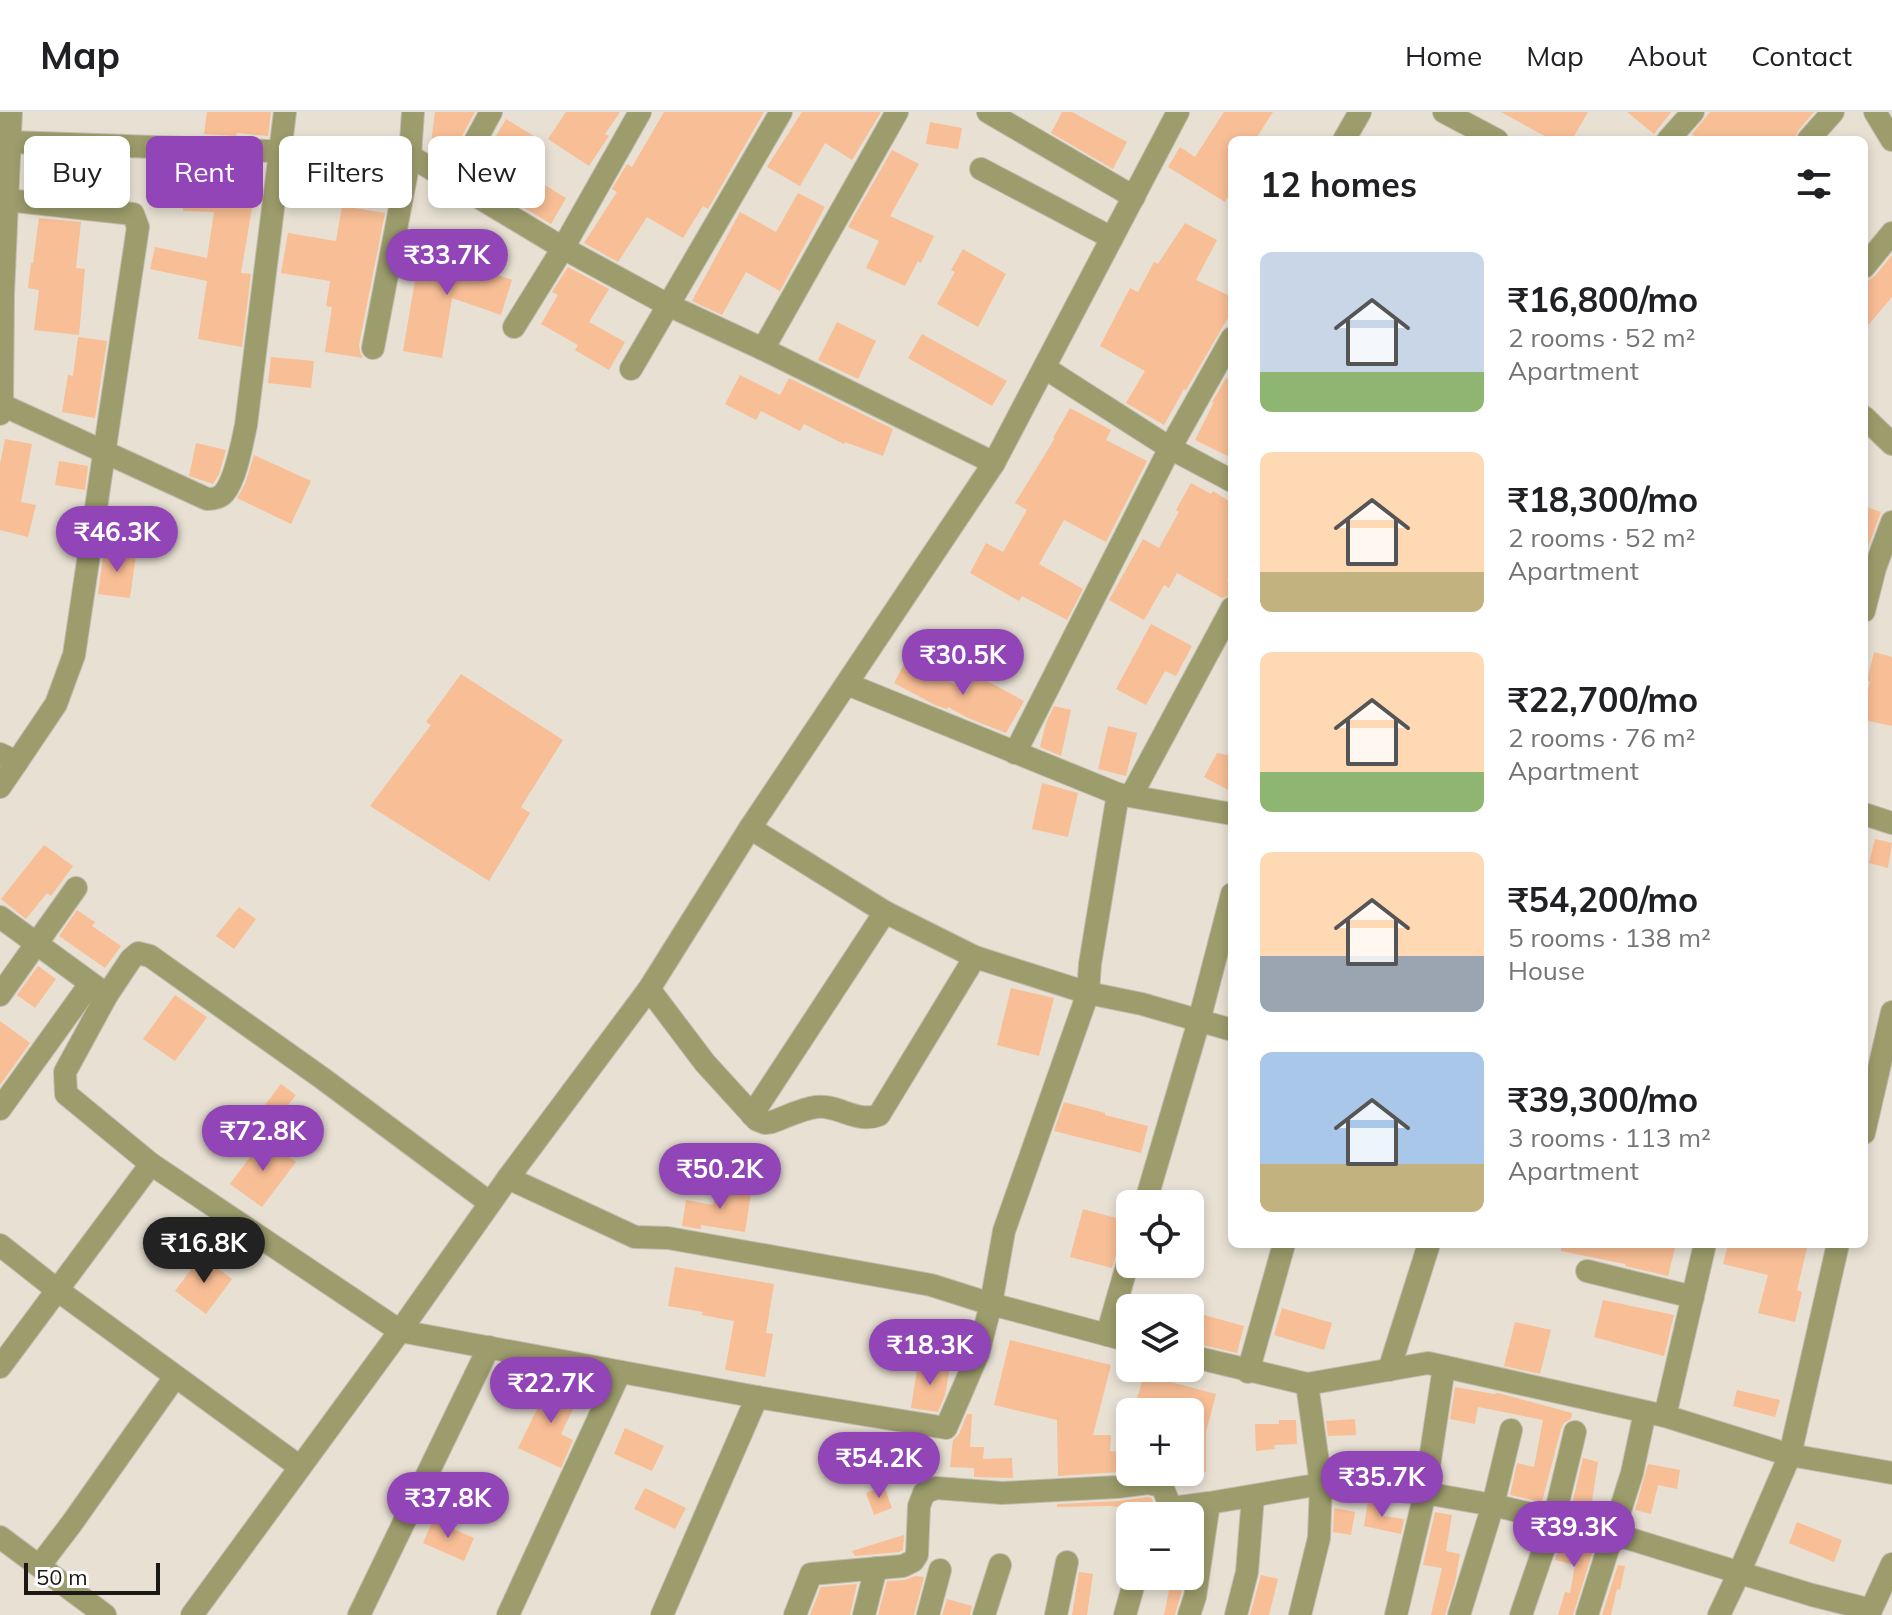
<!DOCTYPE html>
<meta charset="utf-8">
<style>
body{margin:0;font-family:Mulish,sans-serif;background:#f2f2f2;color:#202124;height:100vh;display:flex;flex-direction:column;font-size:30px;white-space:nowrap}
*{box-sizing:border-box;margin:0}
p{font-size:26px;color:#757577}
.icon{flex:none;width:44px;height:44px;fill:none;stroke:currentColor;stroke-width:2;stroke-linecap:round;stroke-linejoin:round}
.map{position:relative;flex:1;overflow:hidden}
.panel{position:absolute;left:1228px;top:24px;width:640px;height:1112px;display:flex;flex-direction:column;background:#fff;border-radius:12px;box-shadow:0 4px 12px #0003}
.panel>*{flex:none}
.guide{position:absolute;left:24px;top:24px;width:760px;height:72px;display:flex;gap:16px}
.fabs{position:absolute;left:1116px;top:1078px;display:grid;gap:16px}
.fabs a{display:grid;place-items:center;width:88px;height:88px;border-radius:12px;background:#fff;box-shadow:0 4px 12px #0003;font-size:40px}
.scale{position:absolute;left:24px;bottom:20px;width:136px;box-sizing:border-box;padding-left:8px;border:4px solid #1c1914;border-top:0;font-size:22px;line-height:28px;white-space:nowrap;color:#1c1914;-webkit-text-stroke:6px #fff;paint-order:stroke}
.price{position:absolute;translate:-50% -68px;padding:0 18px;border-radius:28px;background:#9145b6;color:#fff;font-size:26px;line-height:52px;filter:drop-shadow(0 2px 4px #0008)}
.price::after{content:'';position:absolute;left:50%;top:48px;width:24px;height:18px;margin-left:-12px;background:inherit;clip-path:polygon(0 0,100% 0,50% 100%)}
.price.active{background:#222;color:#fff}
ul{padding:0;list-style:none}
li{display:flex;align-items:center;gap:24px;height:200px;padding:0 32px}
li span{display:grid;place-items:center;flex:none;width:224px;height:160px;border-radius:12px;color:#555}
li>.icon{margin-inline-start:auto}
span .icon{width:96px;height:96px;fill:#fffc;stroke-width:1}
li b{font-size:34px}
h2{display:flex;justify-content:space-between;align-items:center;height:96px;padding:0 32px;font-size:34px}
.chip{padding:0 28px;border-radius:12px;background:#fff;box-shadow:0 4px 12px #0003;font-size:28px;line-height:72px}
.chip.active{background:#9145b6;color:#fff}
header{display:flex;align-items:center;gap:48px;box-sizing:border-box;height:112px;padding:0 40px;background:#fff;border-bottom:2px solid #e0e0e0}
header strong{font-size:38px}
nav{display:flex;gap:44px;margin-inline-start:auto;font-size:28px}
.map>svg:first-child{display:block}
.building{fill:#f8be95}
.lines{fill:none;stroke-linecap:round;stroke-linejoin:round}
.street-casing{stroke:#c3bcb1;stroke-width:24}
.street{stroke:#9c9c6c;stroke-width:22}
</style>
<header>
<strong>Map</strong>
<nav><a>Home</a><a>Map</a><a>About</a><a>Contact</a></nav>
</header>
<div class="map">
<svg width="1892" height="1503" viewBox="0 0 1892 1503">
<rect width="100%" height="100%" fill="#e8e0d3"/>
<g class="building">
<path d="M207,0h64l-3,24 -31,-3 -1,3 -32,-2z"/>
<path d="M435,0h40l-19,35 -25,-4z"/>
<path d="M566,0h54l-15,22 4,2 -20,30 -41,-27z"/>
<path d="M664,0h100l-56,97 -5,-3 -20,32 -36,-21 -29,45 -34,-19 33,-51 -5,-3 15,-25 5,3z"/>
<path d="M802,0h79l-29,48 -27,-17 -25,43 -33,-19z"/>
<path d="M1062,0h10l55,30 -14,27 -62,-36z"/>
<path d="M1224,0h49l-18,28h-23v51l-7,11 -57,-35 12,-20 15,10z"/>
<path d="M1501,0h87l-16,28h-20z"/>
<path d="M1627,0h44l-17,22z"/>
<path d="M1710,0h104l-16,19 -4,9h-95l-7,-6z"/>
<path d="M506,7l31,19 -17,29 -31,-19z"/>
<path d="M930,10l32,6 -4,21 -32,-5z"/>
<path d="M892,38l27,14 -29,52 44,20 -13,27 -3,-2 -13,25 -39,-18 13,-27 -31,-14z"/>
<path d="M228,52l35,6 -4,26h-5l-13,77 10,1 -9,73 -44,-8 9,-58 -57,-12 5,-22 52,11 7,-46 -31,-1 2,-45 42,2z"/>
<path d="M528,63l38,23 -15,26 -38,-23z"/>
<path d="M798,81l27,14 -45,84 -34,-19 -24,43 -30,-14 48,-89 36,20z"/>
<path d="M342,94l43,7 -26,132 1,7 3,6 -38,-6 7,-45 -6,-1 4,-25 -49,-8 7,-40 48,8z"/>
<path d="M39,106l42,4 -5,46 9,1 -6,66 -45,-5 5,-40 -11,-2 3,-25h2z"/>
<path d="M1185,111l32,17 -21,40 36,17v14l-46,79 -2,-1 -20,36 -38,-22 19,-32 -45,-25 30,-58 8,4 16,-30 4,2z"/>
<path d="M421,133l38,6 -1,10 54,19 -11,35 -49,-17 -10,60 -39,-7z"/>
<path d="M963,137l43,25 -28,53 -41,-23 18,-32 -4,-2z"/>
<path d="M1892,143v42l-28,33v-47l11,-7z"/>
<path d="M568,155l41,22 -20,33 36,20 -16,28 -34,-20 3,-5 -37,-21 17,-29 -6,-3z"/>
<path d="M837,210l39,19 -18,38 -40,-19z"/>
<path d="M922,222l85,47 -15,25 -84,-48z"/>
<path d="M78,225l29,4 -12,77 -33,-6 6,-37 5,1z"/>
<path d="M271,245l43,4 -3,27 -43,-5z"/>
<path d="M740,263l40,20 9,-17 104,51 -10,27 -38,-14 -1,2 -40,-20 -4,7 -39,-20 -5,9 -31,-16z"/>
<path d="M1226,266l6,3v77l-37,-18 19,-38h-2z"/>
<path d="M1070,296l41,22 -5,10 41,21 -41,81 -42,-22 -25,44 44,25 -16,31 -45,-24 -3,5 -49,-28 16,-30 17,9 24,-42 -12,-7 40,-65h-2z"/>
<path d="M5,327l27,5 -11,58 15,3 -8,32 -28,-7v-66z"/>
<path d="M196,331l30,7 -7,24 -6,10 -24,-8z"/>
<path d="M254,343l57,26 -20,43 -54,-26 8,-14z"/>
<path d="M59,349l29,5 -3,24 -30,-5z"/>
<path d="M1191,371l20,11 2,-3 19,12v67l-5,10 5,3v11l-10,4 -45,-25 -8,15 -5,-3 -20,35 -35,-20 34,-61 16,9 20,-36 -3,-2z"/>
<path d="M1864,394l17,6 -16,43h-1z"/>
<path d="M104,439l32,4 -6,43 -32,-4z"/>
<path d="M1151,512l41,22 -16,30 -11,-5 -19,34 -30,-16z"/>
<path d="M1874,540l18,5v69l-28,-6v-13l6,-26h-3z"/>
<path d="M907,547l60,32 9,-16 48,26 -18,32 -38,-15 -20,-11 -1,2 -12,-4 -41,-22z"/>
<path d="M461,562l102,66 -42,67 9,6 -41,68 -119,-75 61,-81 -5,-3z"/>
<path d="M1054,594l17,4 -10,46 -21,-9 6,-24z"/>
<path d="M1108,614l29,7 -11,43 -28,-7z"/>
<path d="M1217,641l15,3v36l-28,-15z"/>
<path d="M1042,671l36,10 -10,44 -36,-8z"/>
<path d="M1875,727l17,4 -4,25 -19,-5z"/>
<path d="M44,733l29,21 -22,30 -4,-3 -21,26 -25,-20z"/>
<path d="M239,795l17,12 -22,30 -18,-13z"/>
<path d="M77,798l18,12 -3,4 29,20 -16,22 -46,-32z"/>
<path d="M38,854l18,13 -21,29 -18,-13z"/>
<path d="M1011,876l43,10 -15,58 -42,-11z"/>
<path d="M175,883l32,22 -32,44 -32,-22z"/>
<path d="M0,909l30,22 -30,42z"/>
<path d="M281,972l15,11 -28,36 -15,-11z"/>
<path d="M1064,990l41,11v2l43,11 -7,27 -87,-22z"/>
<path d="M264,1026l32,24 -34,45 -32,-23z"/>
<path d="M716,1076l35,5 -6,39 -44,-7v4l-19,-3 4,-26 27,5z"/>
<path d="M1083,1097l44,12 -15,47 -42,-11z"/>
<path d="M1562,1132h114l-8,32 -43,-10v-2l-64,-13z"/>
<path d="M1728,1132h80l-11,46 5,2 -7,30 -37,-9 10,-38 -45,-11z"/>
<path d="M201,1144l31,23 -26,35 -31,-23z"/>
<path d="M675,1155l99,17 -8,49 7,1 -8,43 -40,-7 9,-49 -32,-6 1,-3 -35,-6z"/>
<path d="M1603,1188l71,15 -10,41 -70,-19z"/>
<path d="M1282,1196l50,15 -8,27 -50,-15z"/>
<path d="M1193,1200l51,14 -7,27 -47,-11v-18z"/>
<path d="M1515,1210l36,8 -11,44 -36,-8z"/>
<path d="M1010,1228l101,25 -18,70h18l-1,16 10,1v20l-62,4 -1,-56 -63,-15z"/>
<path d="M918,1251l32,5 -5,27 -7,17 -27,-4z"/>
<path d="M1144,1263l72,19 -10,38v40h-16v-60h-57z"/>
<path d="M552,1267l29,13 -20,42 12,6 -12,28 -43,-20z"/>
<path d="M1455,1275l39,7 4,-1 74,20 -1,6 -7,4 -3,6 -19,73 -32,-7 7,-32 17,4 9,-47 -65,-13 -3,17 -25,-5z"/>
<path d="M1737,1278l43,10 -5,17 -42,-11z"/>
<path d="M967,1302h5l-2,33h14l-1,12 29,-1 1,20 -39,-1v-9l-24,-1 3,-27 6,-6z"/>
<path d="M1355,1307l1,16 -28,1 -2,-15z"/>
<path d="M1279,1308h17l1,24 -23,1 1,4 -19,2 -1,-27h24z"/>
<path d="M625,1316l39,18 -12,25 -38,-17z"/>
<path d="M1583,1346l15,4 -6,39 16,2 -5,14 -32,-8z"/>
<path d="M1648,1352l32,6 -3,19 -19,-4 -7,29 -16,-4z"/>
<path d="M884,1374l8,22 -18,7 -8,-22z"/>
<path d="M645,1376l41,20 -11,21 -41,-20z"/>
<path d="M1147,1385l5,1 1,4 -8,7 -37,-3 -51,1v-3l61,-3z"/>
<path d="M1368,1390l18,2 -2,12 20,3 -3,15 -37,-8z"/>
<path d="M1334,1396l21,4 -4,23 -18,-3z"/>
<path d="M1435,1400l17,3 -6,36 14,3 -5,28 -10,33h-14l11,-47 -19,-3z"/>
<path d="M433,1408l41,18 -10,23 -41,-18z"/>
<path d="M1797,1410l45,18 -8,22 -45,-19z"/>
<path d="M904,1423l-1,15 -4,2 -44,4 -3,-5z"/>
<path d="M1563,1424l32,8 -22,71h-15l7,-23 5,1 5,-28 -20,-5z"/>
<path d="M1618,1453l7,1 -5,24 -3,-1 -6,26h-9z"/>
<path d="M1079,1460l14,2 -6,41h-15z"/>
<path d="M1261,1463l17,4 -9,36h-19z"/>
<path d="M915,1464l9,1 -10,38h-36l9,-34 18,-1z"/>
<path d="M1172,1464h12l-3,18 -6,21h-11z"/>
<path d="M857,1472l-7,31h-40l11,-28z"/>
<path d="M947,1487l25,7 -2,9h-28z"/>
</g>
<g class="lines">
<g class="street-casing">
<g id="street">
<path d="M988,0l146,85"/>
<path d="M1444,0l53,28"/>
<path d="M1875,0l17,28"/>
<path d="M1344,28l16,-28"/>
<path d="M1668,28l25,-28"/>
<path d="M1808,28l25,-28"/>
<path d="M10,30l400,14 153,92 105,57 95,44 231,114"/>
<path d="M981,57l131,69"/>
<path d="M453,70l38,-70"/>
<path d="M7,88l126,14 5,13 -64,428 -18,49 -39,58"/>
<path d="M1864,155l28,-34"/>
<path d="M514,215l49,-79 77,-136"/>
<path d="M373,236l37,-192 3,-44"/>
<path d="M763,237l134,-237"/>
<path d="M1045,256l125,80 62,33"/>
<path d="M631,257l150,-257"/>
<path d="M0,292l207,95c6,0 13,-1 17,-6 12,-14 18,-50 22,-68l39,-313"/>
<path d="M0,302l2,-9 1,-111 8,-182"/>
<path d="M1864,305l28,27"/>
<path d="M1864,499l11,-43 17,-46"/>
<path d="M847,572l271,110 114,20"/>
<path d="M1015,641l155,-305 62,-110"/>
<path d="M0,642l17,8 -17,25"/>
<path d="M1131,684l101,-188"/>
<path d="M1864,702l28,9"/>
<path d="M750,716l135,84 90,45 113,36 54,11 90,26"/>
<path d="M0,805l107,78 -42,77 1,22 85,70 249,167 357,66 -95,218"/>
<path d="M649,877l56,74 52,57 8,3 7,-1c14,-5 29,-13 44,-15 22,-3 41,17 63,8l96,-158"/>
<path d="M0,883l76,-107"/>
<path d="M107,883l24,-36 7,-6 12,3 172,122 168,125"/>
<path d="M0,997l90,-125"/>
<path d="M752,1003l133,-203"/>
<path d="M1864,1021l28,-121"/>
<path d="M508,1066l127,59 33,1 263,47 60,19 139,37"/>
<path d="M1145,1092l54,-183 33,-127"/>
<path d="M1705,1132l-40,172 125,39 102,18"/>
<path d="M0,1133l56,44 244,178"/>
<path d="M1587,1159l106,26"/>
<path d="M1107,1223l23,-80"/>
<path d="M1190,1244l117,28 121,-21 237,53"/>
<path d="M0,1255l151,-203"/>
<path d="M1389,1258l40,-126"/>
<path d="M1248,1260l36,-128"/>
<path d="M757,1285l189,31 32,-74 13,-50 13,-73 84,-238 2,-29 28,-170"/>
<path d="M1157,1404l14,-8 38,-5"/>
<path d="M0,1425l105,78"/>
<path d="M40,1453l32,-42 103,-146"/>
<path d="M1871,1498l21,-46"/>
<path d="M192,1503l208,-284 108,-153 141,-189 101,-161 244,-365 184,-351"/>
<path d="M359,1503l130,-268"/>
<path d="M508,1503l112,-243"/>
<path d="M795,1503l16,-41 92,-8 10,-5 4,-6 2,-49 5,-13 12,-5 66,5 115,-6 31,-4 14,3 9,22"/>
<path d="M864,1503l12,-47"/>
<path d="M928,1503l12,-45"/>
<path d="M984,1503l16,-50"/>
<path d="M1056,1503l11,-53"/>
<path d="M1125,1503l11,-39"/>
<path d="M1189,1503l6,-18 14,-94 112,-19 104,9 68,12 121,29 198,61 59,15 -2,5"/>
<path d="M1236,1503l11,-43 6,-76"/>
<path d="M1300,1503l19,-77 2,-54 -14,-100"/>
<path d="M1396,1503l29,-122 19,-126"/>
<path d="M1459,1503l34,-110 18,-75"/>
<path d="M1521,1503l33,-96 21,-87"/>
<path d="M1587,1503l45,-142 13,-61"/>
<path d="M1719,1503l20,-42 51,-118 48,-211"/>
</g>
</g>
<use href="#street" class="street"/>
</g>
</svg>
<div class="fabs">
<a><svg class="icon" aria-label="locate" viewBox="0 0 24 24"><circle cx="12" cy="12" r="6"/><path d="M12 2v4M12 18v4M2 12h4M18 12h4"/></svg></a>
<a><svg class="icon" aria-label="layers" viewBox="0 0 24 24"><path d="M12 4l9 5-9 5-9-5zM3 14l9 5 9-5"/></svg></a>
<a>+</a>
<a>−</a>
</div>
<div class="scale">50 m</div>
<b class="price" style="left:447px;top:185px">₹33.7K</b>
<b class="price" style="left:117px;top:462px">₹46.3K</b>
<b class="price" style="left:963px;top:585px">₹30.5K</b>
<b class="price" style="left:263px;top:1061px">₹72.8K</b>
<b class="price" style="left:720px;top:1099px">₹50.2K</b>
<b class="price active" style="left:204px;top:1173px">₹16.8K</b>
<b class="price" style="left:930px;top:1275px">₹18.3K</b>
<b class="price" style="left:551px;top:1313px">₹22.7K</b>
<b class="price" style="left:879px;top:1388px">₹54.2K</b>
<b class="price" style="left:1382px;top:1407px">₹35.7K</b>
<b class="price" style="left:448px;top:1428px">₹37.8K</b>
<b class="price" style="left:1574px;top:1457px">₹39.3K</b>
<div class="guide">
<a class="chip">Buy</a>
<a class="chip active">Rent</a>
<a class="chip">Filters</a>
<a class="chip">New</a>
</div>
<section class="panel">
<h2>12 homes<svg class="icon" aria-label="filters" viewBox="0 0 24 24"><path d="M4 7h16M4 17h16"/><circle cx="9" cy="7" r="2"/><circle cx="15" cy="17" r="2"/></svg></h2>
<ul>
<li><span style="background:linear-gradient(#c9d6e8 75%,#8fb573 0)"><svg class="icon" aria-label="home" viewBox="0 0 24 24"><path d="M3 11l9-7 9 7M6 9v11h12V9"/></svg></span><div><b>₹16,800/mo</b><p>2 rooms · 52 m²</p><p>Apartment</p></div></li>
<li><span style="background:linear-gradient(#ffd9b3 75%,#c2b280 0)"><svg class="icon" aria-label="home" viewBox="0 0 24 24"><path d="M3 11l9-7 9 7M6 9v11h12V9"/></svg></span><div><b>₹18,300/mo</b><p>2 rooms · 52 m²</p><p>Apartment</p></div></li>
<li><span style="background:linear-gradient(#ffd9b3 75%,#8fb573 0)"><svg class="icon" aria-label="home" viewBox="0 0 24 24"><path d="M3 11l9-7 9 7M6 9v11h12V9"/></svg></span><div><b>₹22,700/mo</b><p>2 rooms · 76 m²</p><p>Apartment</p></div></li>
<li><span style="background:linear-gradient(#ffd9b3 65%,#9aa5b1 0)"><svg class="icon" aria-label="home" viewBox="0 0 24 24"><path d="M3 11l9-7 9 7M6 9v11h12V9"/></svg></span><div><b>₹54,200/mo</b><p>5 rooms · 138 m²</p><p>House</p></div></li>
<li><span style="background:linear-gradient(#a9c7e8 70%,#c2b280 0)"><svg class="icon" aria-label="home" viewBox="0 0 24 24"><path d="M3 11l9-7 9 7M6 9v11h12V9"/></svg></span><div><b>₹39,300/mo</b><p>3 rooms · 113 m²</p><p>Apartment</p></div></li>
</ul>
</section>
</div>
